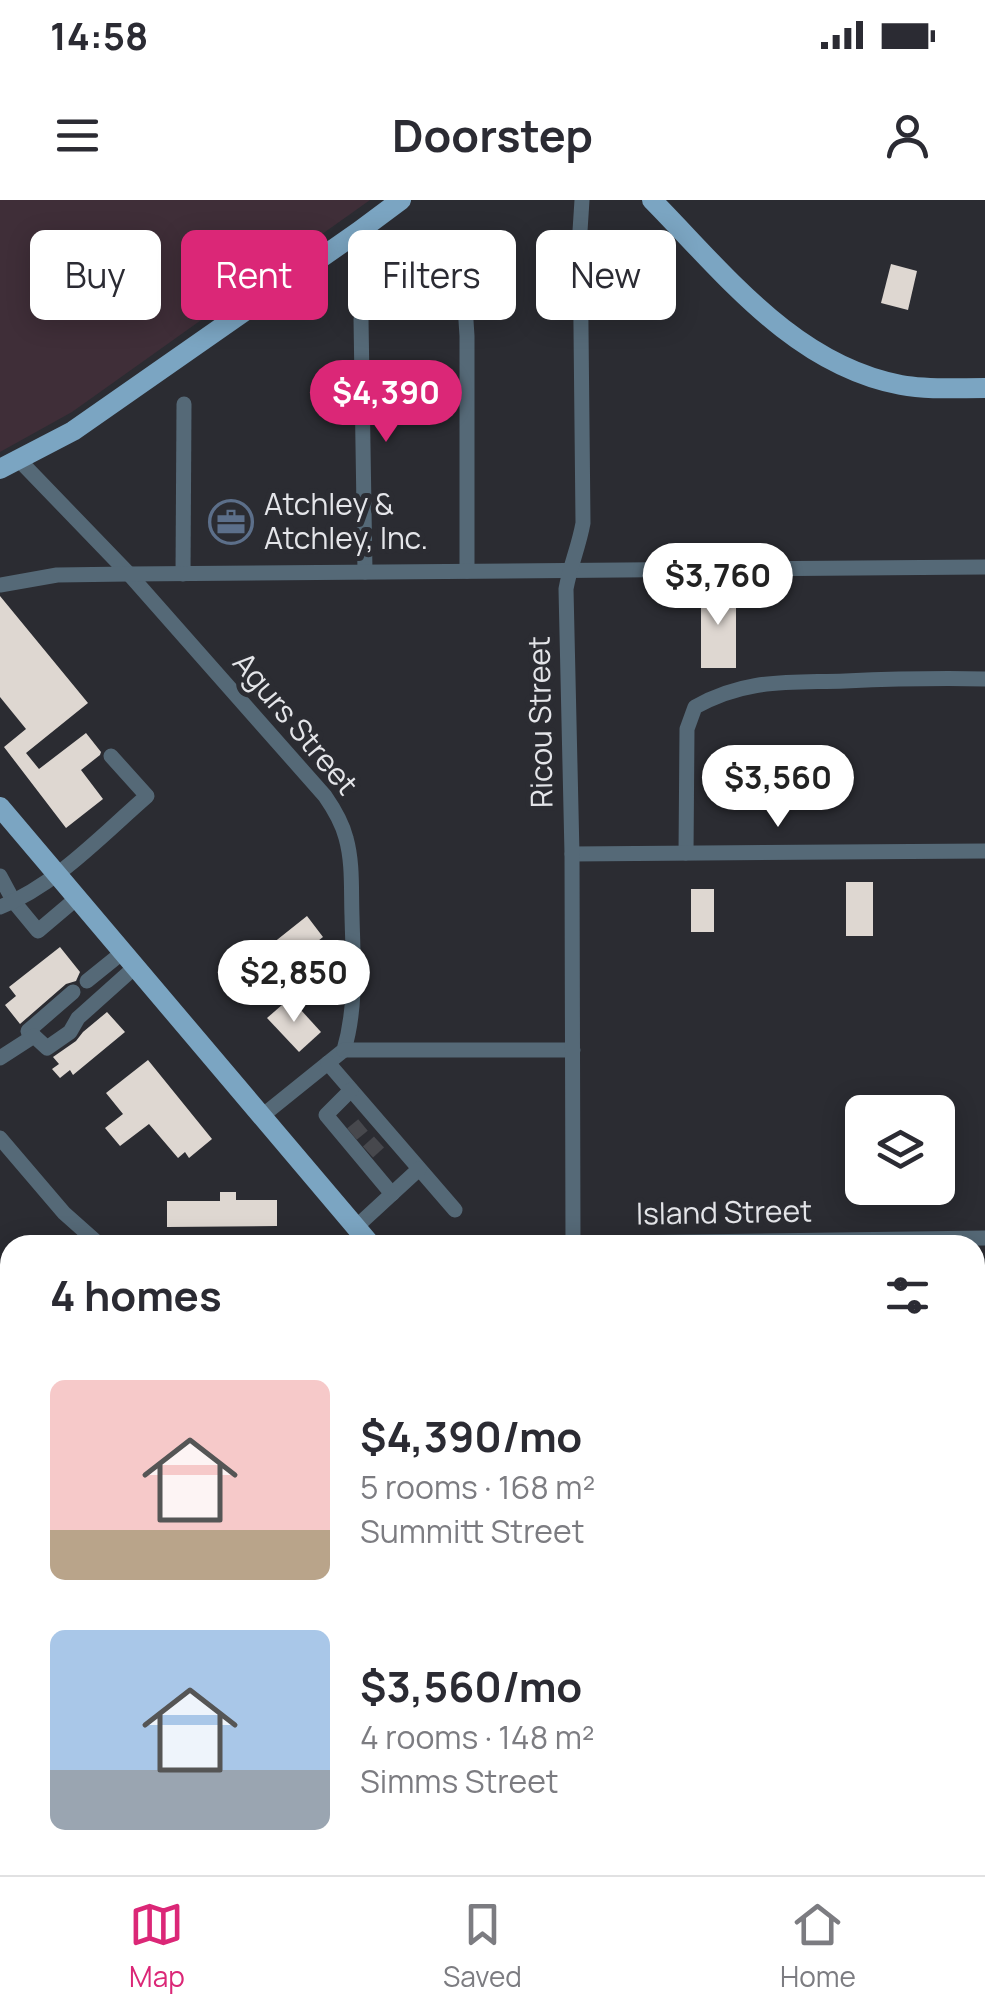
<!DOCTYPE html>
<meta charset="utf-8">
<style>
body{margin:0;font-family:Manrope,sans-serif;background:#f7f7f7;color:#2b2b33;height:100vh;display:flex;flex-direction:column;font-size:38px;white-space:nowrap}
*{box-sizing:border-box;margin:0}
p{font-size:32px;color:#7c7c81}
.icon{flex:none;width:55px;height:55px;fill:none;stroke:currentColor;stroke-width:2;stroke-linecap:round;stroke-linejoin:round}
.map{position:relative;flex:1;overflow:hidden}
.details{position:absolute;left:0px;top:1035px;width:985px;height:640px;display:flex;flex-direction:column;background:#fff;border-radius:30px 30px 0 0;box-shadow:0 5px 25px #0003}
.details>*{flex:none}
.top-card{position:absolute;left:30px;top:30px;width:925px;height:90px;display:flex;gap:20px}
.buttons{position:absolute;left:845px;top:895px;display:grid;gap:20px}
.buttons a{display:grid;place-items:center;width:110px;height:110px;border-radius:15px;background:#fff;box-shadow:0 5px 25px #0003;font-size:50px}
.price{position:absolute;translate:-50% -85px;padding:0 22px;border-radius:35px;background:#fff;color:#222;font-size:32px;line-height:65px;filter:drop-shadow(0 2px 5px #0008)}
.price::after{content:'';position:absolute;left:50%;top:60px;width:30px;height:22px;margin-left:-15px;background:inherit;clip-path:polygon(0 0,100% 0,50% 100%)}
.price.selected{background:#db2777;color:#fff}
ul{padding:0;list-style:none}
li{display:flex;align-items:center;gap:30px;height:250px;padding:0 50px}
li span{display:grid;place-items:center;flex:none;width:280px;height:200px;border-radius:15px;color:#555}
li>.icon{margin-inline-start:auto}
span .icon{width:120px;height:120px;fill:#fffc;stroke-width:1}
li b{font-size:42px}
h2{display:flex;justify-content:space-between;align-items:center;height:120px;padding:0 50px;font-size:42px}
.chip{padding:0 35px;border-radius:15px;background:#fff;box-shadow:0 5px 25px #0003;font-size:35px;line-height:90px}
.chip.selected{background:#db2777;color:#fff}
.status{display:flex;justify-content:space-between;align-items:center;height:70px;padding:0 50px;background:#fff;direction:ltr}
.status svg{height:28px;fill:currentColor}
header{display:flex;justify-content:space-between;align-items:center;height:130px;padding:0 50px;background:#fff;font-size:45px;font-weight:700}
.tab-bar{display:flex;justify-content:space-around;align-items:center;height:140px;border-top:2px solid #e1e1e2;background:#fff;font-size:28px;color:#7c7c81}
.tab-bar a{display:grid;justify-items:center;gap:5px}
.tab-bar .selected{color:#db2777}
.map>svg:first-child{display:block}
.industrial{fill:#3f2e38}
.water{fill:#53759c}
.building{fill:#ded7d1}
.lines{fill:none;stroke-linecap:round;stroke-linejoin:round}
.minor-tunnel{stroke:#47484d;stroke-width:15;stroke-dasharray:15 8;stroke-linecap:butt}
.minor{stroke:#556977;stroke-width:15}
.major{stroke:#7ba5c2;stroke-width:20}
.labels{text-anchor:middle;stroke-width:10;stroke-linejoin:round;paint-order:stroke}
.poi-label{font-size:30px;fill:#e4e5e9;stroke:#2b2c32;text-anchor:start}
.street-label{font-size:30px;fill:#e4e5e9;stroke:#2b2c32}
</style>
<div class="status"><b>14:58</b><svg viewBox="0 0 49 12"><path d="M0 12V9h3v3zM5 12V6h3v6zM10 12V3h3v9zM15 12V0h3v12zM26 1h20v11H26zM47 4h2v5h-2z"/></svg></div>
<header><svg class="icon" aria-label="menu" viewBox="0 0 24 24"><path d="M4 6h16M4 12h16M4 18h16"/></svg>Doorstep<svg class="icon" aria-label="person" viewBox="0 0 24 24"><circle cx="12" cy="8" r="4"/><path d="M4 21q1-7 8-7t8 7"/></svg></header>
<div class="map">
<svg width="985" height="1675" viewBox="0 0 985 1675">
<rect width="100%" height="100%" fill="#2b2c32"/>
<g class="industrial">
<path d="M0,0h370l-298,212 -72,40z"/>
<rect x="975" y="1246" width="10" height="163"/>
</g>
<g class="water">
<path d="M0,1163l10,16v387l-10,-57z"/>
<path d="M50,1665h175l4,10h-175z"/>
</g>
<g class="building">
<path d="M891,64l26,7 -9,39 -27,-7z"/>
<rect x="701" y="389" width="35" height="79"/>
<path d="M0,396l88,107 -62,50 13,16 47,-36 15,19 -1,3 -19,15 22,29 -37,29 -62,-81 22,-18 -26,-32z"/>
<rect x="846" y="682" width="27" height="54"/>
<rect x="691" y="689" width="23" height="43"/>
<path d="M307,716l16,21 -48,38 -9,-12 10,-7 -8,-9z"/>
<path d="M60,747l20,25 -4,9 -10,3 -46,40 -15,-19 11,-9 -7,-9z"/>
<path d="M290,798l31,34 -22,20 -32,-34z"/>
<path d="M107,812l18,20 -52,43 -3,-5 -10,8 -8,-9 7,-5 -6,-7 23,-16 7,-9z"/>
<path d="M148,860l64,79 -23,19 -4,-6 -7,6 -29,-34 -29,22 -15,-18 18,-14 -17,-21z"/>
<path d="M220,992h16v8h41v26l-110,1v-26h53z"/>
</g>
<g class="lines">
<g class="minor-tunnel">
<path d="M352,934l11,-9"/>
<path d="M368,952l11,-10"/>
</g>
<g class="minor">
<path d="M462,60l5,76v235"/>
<path d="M361,119l4,253"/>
<path d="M20,261l109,113 196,222c9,13 17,26 21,42 7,25 5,52 6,78 1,45 5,90 -8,134l-82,66"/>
<path d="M183,374l1,-170"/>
<path d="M0,385l57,-10 72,-1 856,-7"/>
<path d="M686,653l1,-124 8,-22c52,-29 93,-24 150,-26 47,-2 93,-3 140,-2"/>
<path d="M572,654l413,-3"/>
<path d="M0,676l14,26 24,29 39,-33"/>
<path d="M0,707c56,-22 102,-72 147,-111l-36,-40"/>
<path d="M87,781l36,-29"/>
<path d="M34,836l-6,-5 45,-39"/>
<path d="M344,850h229"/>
<path d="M0,858l34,-22 13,12 23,-16 8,-14 57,-51"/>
<path d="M328,863l127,147"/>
<path d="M351,890l-25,25 66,79"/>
<path d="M0,938l64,75 36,32"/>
<path d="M356,1027l63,-58"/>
<path d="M463,1045l522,-7"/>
<path d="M573,1045l-1,-391 -6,-265c4,-23 13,-43 17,-66l-3,-292 2,-31"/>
<path d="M975,1234h10"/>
<path d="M975,1427h10"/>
<path d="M275,1665l4,10"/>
<path d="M577,1665l1,10"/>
<path d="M791,1665v10"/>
<path d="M353,1675v-10"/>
</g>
<g class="major">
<path d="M652,0c72,73 142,165 249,185 27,5 56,3 84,3"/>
<path d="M0,269l73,-38 285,-199 43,-32"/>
<path d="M0,607l371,438"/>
<path d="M882,1665l9,10"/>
<path d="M984,1675v-21"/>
</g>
</g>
<defs>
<g id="office-ring" transform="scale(2.25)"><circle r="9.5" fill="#2b2c32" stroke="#5c6f8a" stroke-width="1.5"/><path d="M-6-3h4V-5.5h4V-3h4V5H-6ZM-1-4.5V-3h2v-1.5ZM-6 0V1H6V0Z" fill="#5c6f8a"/></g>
</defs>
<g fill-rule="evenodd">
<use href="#office-ring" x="231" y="322"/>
</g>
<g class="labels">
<g class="poi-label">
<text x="264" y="315">Atchley &amp;<tspan x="264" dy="34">Atchley, Inc.</tspan></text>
</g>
<g class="street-label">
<text transform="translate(541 522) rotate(-91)" y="10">Ricou Street</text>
<text transform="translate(295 524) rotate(50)" y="10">Agurs Street</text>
<text transform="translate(724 1013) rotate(-1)" y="10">Island Street</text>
</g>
</g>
</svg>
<div class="buttons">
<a><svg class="icon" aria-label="layers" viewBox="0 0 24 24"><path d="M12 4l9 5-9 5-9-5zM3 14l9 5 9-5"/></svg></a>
</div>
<b class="price selected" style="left:386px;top:245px">$4,390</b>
<b class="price" style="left:718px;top:428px">$3,760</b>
<b class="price" style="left:778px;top:630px">$3,560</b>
<b class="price" style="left:294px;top:825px">$2,850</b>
<div class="top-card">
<a class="chip">Buy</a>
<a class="chip selected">Rent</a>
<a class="chip">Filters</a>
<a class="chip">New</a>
</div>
<section class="details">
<h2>4 homes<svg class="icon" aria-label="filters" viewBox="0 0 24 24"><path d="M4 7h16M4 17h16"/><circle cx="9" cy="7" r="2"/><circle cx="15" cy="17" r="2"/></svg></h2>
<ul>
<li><span style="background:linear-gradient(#f6c9c9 75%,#b9a48a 0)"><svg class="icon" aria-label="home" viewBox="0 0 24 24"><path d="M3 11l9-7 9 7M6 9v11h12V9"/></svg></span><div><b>$4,390/mo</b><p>5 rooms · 168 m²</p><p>Summitt Street</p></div></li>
<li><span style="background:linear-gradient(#a9c7e8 70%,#9aa5b1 0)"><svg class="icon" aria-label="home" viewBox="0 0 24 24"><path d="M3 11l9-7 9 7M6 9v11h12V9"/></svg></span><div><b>$3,560/mo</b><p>4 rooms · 148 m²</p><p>Simms Street</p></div></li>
</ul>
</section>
</div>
<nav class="tab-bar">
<a class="selected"><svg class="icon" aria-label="map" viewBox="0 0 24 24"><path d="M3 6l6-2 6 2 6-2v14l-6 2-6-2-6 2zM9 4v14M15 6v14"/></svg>Map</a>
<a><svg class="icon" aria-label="saved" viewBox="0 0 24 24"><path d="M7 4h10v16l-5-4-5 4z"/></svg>Saved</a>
<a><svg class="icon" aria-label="home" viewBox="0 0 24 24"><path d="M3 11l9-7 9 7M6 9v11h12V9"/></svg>Home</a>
</nav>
